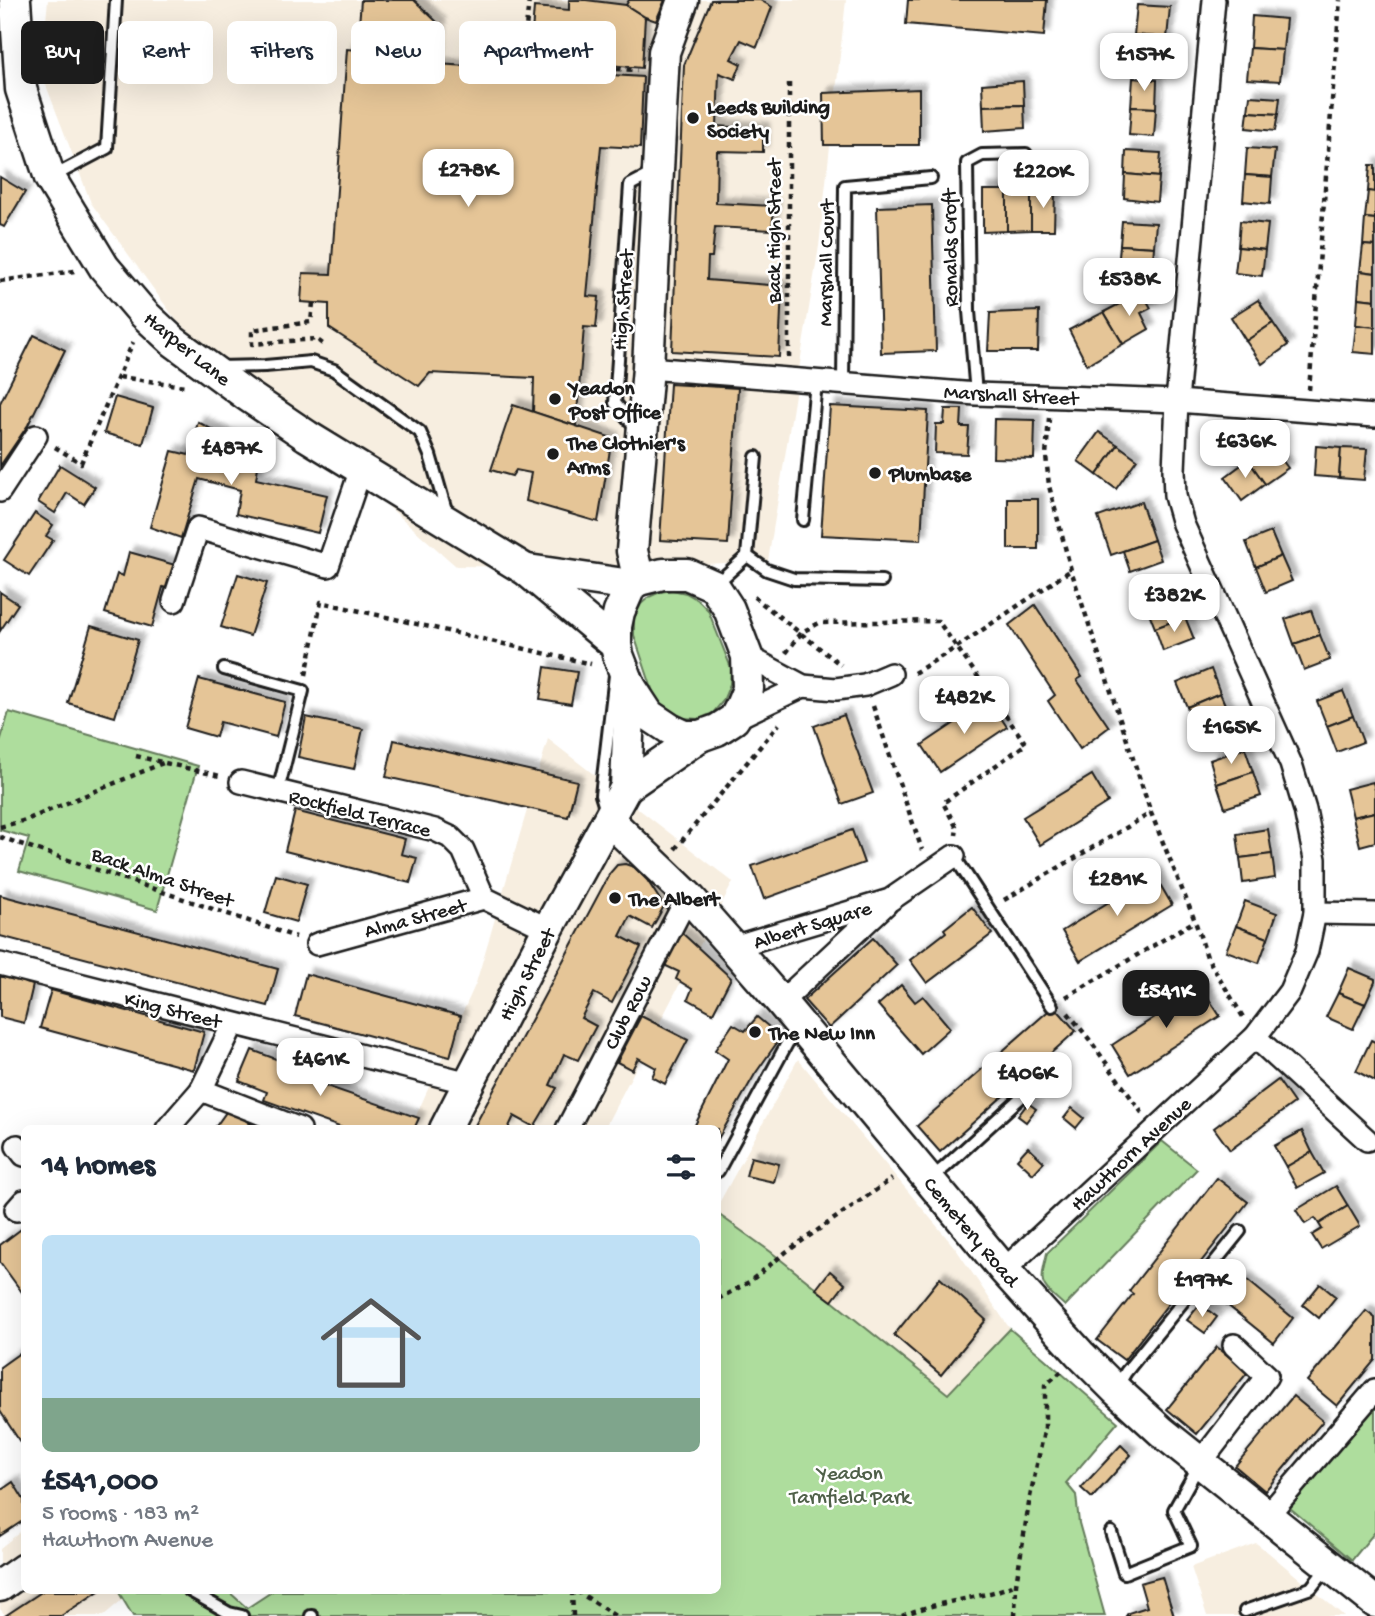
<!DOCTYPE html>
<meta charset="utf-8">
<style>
body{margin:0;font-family:"Gochi Hand",sans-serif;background:#f6f6f7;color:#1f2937;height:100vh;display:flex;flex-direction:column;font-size:26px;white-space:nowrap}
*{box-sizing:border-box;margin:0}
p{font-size:23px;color:#747a83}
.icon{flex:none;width:38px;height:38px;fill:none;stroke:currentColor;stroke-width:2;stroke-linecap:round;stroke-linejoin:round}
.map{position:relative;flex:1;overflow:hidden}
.details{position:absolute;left:21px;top:1125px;width:700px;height:469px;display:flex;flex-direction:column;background:#fff;border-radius:10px;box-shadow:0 7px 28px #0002}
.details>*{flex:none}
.hud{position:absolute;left:21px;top:21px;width:700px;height:63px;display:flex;gap:14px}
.price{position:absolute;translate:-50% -60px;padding:0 16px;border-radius:14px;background:#fff;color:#222;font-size:23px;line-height:46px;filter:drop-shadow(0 2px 4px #0008)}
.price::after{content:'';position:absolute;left:50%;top:42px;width:21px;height:16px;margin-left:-10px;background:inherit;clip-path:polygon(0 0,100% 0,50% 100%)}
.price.selected{background:#1c1c1c;color:#fff}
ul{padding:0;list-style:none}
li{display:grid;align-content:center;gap:14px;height:371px;padding:0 21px}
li+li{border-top:2px solid #e0e1e3}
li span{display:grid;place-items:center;height:217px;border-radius:10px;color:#555}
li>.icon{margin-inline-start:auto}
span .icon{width:126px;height:126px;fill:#fffc;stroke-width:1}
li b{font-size:30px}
h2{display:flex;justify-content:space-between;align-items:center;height:84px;padding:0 21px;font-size:30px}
.tag{padding:0 24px;border-radius:10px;background:#fff;box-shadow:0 7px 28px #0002;font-size:24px;line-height:63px}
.tag.selected{background:#1c1c1c;color:#fff}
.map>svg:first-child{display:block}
.built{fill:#f7eee0}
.green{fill:#aedd9d;stroke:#657c5c;stroke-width:2}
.building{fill:#e5c597;stroke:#1c1c1c;stroke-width:2;filter:url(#shadow)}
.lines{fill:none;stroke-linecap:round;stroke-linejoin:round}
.lane-casing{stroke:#1c1c1c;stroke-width:16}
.street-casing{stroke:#1c1c1c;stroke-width:26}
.secondary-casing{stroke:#1c1c1c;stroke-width:35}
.path{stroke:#1c1c1c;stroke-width:4.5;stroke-dasharray:5 5;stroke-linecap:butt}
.lane{stroke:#fff;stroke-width:10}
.street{stroke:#fff;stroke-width:21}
.secondary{stroke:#fff;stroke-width:30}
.poi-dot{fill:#1c1c1c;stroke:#fff;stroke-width:2.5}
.labels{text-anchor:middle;stroke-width:5;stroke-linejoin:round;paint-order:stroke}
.poi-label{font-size:21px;font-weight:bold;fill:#1c1c1c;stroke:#fff;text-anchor:start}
.street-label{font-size:21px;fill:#1c1c1c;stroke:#fff}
.park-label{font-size:21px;fill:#4f6049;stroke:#fff}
</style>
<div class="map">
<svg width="1375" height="1616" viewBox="0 0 1375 1616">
<defs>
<filter id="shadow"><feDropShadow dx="6" dy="-6" stdDeviation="2" flood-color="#0004"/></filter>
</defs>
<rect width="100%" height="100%" fill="#fff"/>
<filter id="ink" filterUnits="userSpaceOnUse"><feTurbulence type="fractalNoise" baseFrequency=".0143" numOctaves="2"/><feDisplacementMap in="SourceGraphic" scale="14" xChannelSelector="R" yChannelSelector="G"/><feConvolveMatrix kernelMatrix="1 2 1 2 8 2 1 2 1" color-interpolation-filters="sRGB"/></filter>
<g filter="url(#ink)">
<g class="built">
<path d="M48,0h798l-27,246 -51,315 -150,7 -162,-2 -280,-246 -85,-117 -50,-131z"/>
<path d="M548,739l185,143 -129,247h-194l66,-146z"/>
<path d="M798,1059l158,190 54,80 -61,65 -178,-142 -53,-38v-9z"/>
<path d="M24,1529v62h94l5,8 -20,17h-97l-6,-7v-61z"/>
<path d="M1256,1543l13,10 75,63h-137l-16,-49z"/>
</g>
<g class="green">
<path d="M672,590l14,3 12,7 10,10 23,58 -1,16 -7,17 -10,12 -14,6 -16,-1 -17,-8 -11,-12 -21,-63v-17l7,-14 8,-7 11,-5z"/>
<path d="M9,712l189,54 -41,144 -138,-39 10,-33 -29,-8v-88z"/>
<path d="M1162,1141l35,28 -132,137c-25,-23 -26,-19 -18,-53z"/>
<path d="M718,1214l53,38 177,142 62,-65 108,93 -52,61 10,12 3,28 26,93h-972l-15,-25h110l19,17 26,-17h445z"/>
<path d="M1375,1403v129l-23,28 -62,-52z"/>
</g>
<g class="building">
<path d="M361,0h53l25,24 -2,40 206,13 -3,71 -39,-2 -14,150 12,1 -3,31 -12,-1 -8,99 -43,-14 1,-34 -104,-5 -11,13 -90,-58v-24l-28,-2 2,-29 28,1 16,-225 10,1z"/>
<path d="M569,0h17l40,5 19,12 -3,51 -112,-10 4,-51 35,3z"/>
<path d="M629,0h36l-9,21 -11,-4 -19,-12z"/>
<path d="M711,0h49l12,7 -15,40 -16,-7 -10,19 10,5 -6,15 -16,-6 -2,53 46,3v23l-46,-1 -1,52 58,3 -2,24 -57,-3 -3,30h-4l-1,23 75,6 -3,71 -107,-6 12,-286z"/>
<path d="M908,0h139l-3,36 -138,-12z"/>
<path d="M1137,5l33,2 -3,31 -33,-3z"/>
<path d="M1252,16l34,3 -3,31 -33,-2z"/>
<path d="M1134,35l33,3 -3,31 -32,-3z"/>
<path d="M1250,48l33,2 -3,31 -33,-2z"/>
<path d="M1133,78l24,2 -1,28 -25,-1z"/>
<path d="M1023,81l1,24 -41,1 -1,-22z"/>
<path d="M919,89v56h-95l-1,-52z"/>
<path d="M1250,96l30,2 -2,16 -30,-2z"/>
<path d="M1024,105l1,23 -41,3 -1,-25z"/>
<path d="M1131,107l25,1 -2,29 -25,-2z"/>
<path d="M1248,112l30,2 -3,17 -29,-3z"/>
<path d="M1247,148l28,2 -3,27 -27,-2z"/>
<path d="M1126,151l35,2 -2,24 -34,-3z"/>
<path d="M1370,165h5v27l-7,-1z"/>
<path d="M1125,174l34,3 -2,25 -33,-4z"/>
<path d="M1245,175l27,2 -2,27 -27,-3z"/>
<path d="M0,177l25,15 -21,35 -4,-2z"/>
<path d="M983,190h24v41l-24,1z"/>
<path d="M1007,190h24v40l-24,1z"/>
<path d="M1031,190h24l-1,40h-23z"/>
<path d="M1368,191l7,1v27l-10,-1z"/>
<path d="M932,205l4,146 -55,2 -4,-146z"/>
<path d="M1365,218l10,1v27l-12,-1z"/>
<path d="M1122,221l34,2 -2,24 -34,-2z"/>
<path d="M1240,221l28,3 -3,26 -27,-3z"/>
<path d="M1120,245l34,2 -2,25 -34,-3z"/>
<path d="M1363,245l12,1v27l-15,-2z"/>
<path d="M1238,247l27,3 -3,26 -27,-3z"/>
<path d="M1360,271l15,2v27l-17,-2z"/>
<path d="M1142,292l9,16 -10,5 8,16 -26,15 -19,-32z"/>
<path d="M1358,298l17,2v27l-19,-2z"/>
<path d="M1258,300l15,23 -27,18 -15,-24z"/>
<path d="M1039,311l-1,40h-50l2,-38z"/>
<path d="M1104,312l19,32 -36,21 -18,-35z"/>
<path d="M1273,323l15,22 -26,19 -16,-23z"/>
<path d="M1356,325l19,2v27l-22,-2z"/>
<path d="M34,335l31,15 -37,75 -28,41v-63z"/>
<path d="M670,384l68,4 -10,156 -68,-4z"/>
<path d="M115,397l38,11 -10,36 -39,-11z"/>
<path d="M513,405l99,33 -14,84 -72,-21 5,-28 -15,-3 -4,6 -21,-6z"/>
<path d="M830,406l98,5 -7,129 -100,-5z"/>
<path d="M945,409h17l-1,18h8l-2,27 -32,-1 1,-29h8z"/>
<path d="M994,419l41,1 -1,39 -41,-1z"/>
<path d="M198,422l62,33 -4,24 71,16 -9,38 -82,-19 4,-24 -41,-11 -18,59 -31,-11 22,-76 17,4z"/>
<path d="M1099,432l19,13 -21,30 -19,-14z"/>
<path d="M1270,444l18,24 -23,16 -17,-24z"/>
<path d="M1118,445l19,14 -21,30 -19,-14z"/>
<path d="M1316,446l25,2 -2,30 -25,-2z"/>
<path d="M1341,448l26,1 -3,31 -25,-2z"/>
<path d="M1248,460l17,24 -23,17 -17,-24z"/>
<path d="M60,465l35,22 -11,17 -17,-11 -12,20 -17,-11z"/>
<rect x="1008" y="499" width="30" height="50"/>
<path d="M1141,502l13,38 -43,15 -13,-38z"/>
<path d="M35,513l18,12 -7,11 7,4 -24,36 -25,-16z"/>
<path d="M1271,532l10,24 -25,11 -10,-25z"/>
<path d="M1154,540l7,20 -31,11 -7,-20z"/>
<path d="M129,552l46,13 -6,24 -6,-2 -11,40 -47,-14 12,-39 6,2z"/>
<path d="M1281,556l11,25 -26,11 -10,-25z"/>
<path d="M238,574l29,9 -17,53 -29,-9z"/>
<path d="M1169,584l4,11 3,-1 9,23 -30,11 -13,-33z"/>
<path d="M0,592l18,12 -18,27z"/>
<path d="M1035,605l47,72 -5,3 32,47 -29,22 -32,-48 7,-6 -46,-70z"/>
<path d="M1311,610l9,25 -26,9 -9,-25z"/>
<path d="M1185,617l9,22 -31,12 -8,-23z"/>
<path d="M91,626l47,14 -23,77 -47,-14z"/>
<path d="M1320,635l10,25 -26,10 -10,-26z"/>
<path d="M545,667l32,5 -6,32 -31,-5z"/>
<path d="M1211,669l9,24 -33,14 -10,-24z"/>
<path d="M199,679l86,23 -9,35 -56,-15 -4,15 -31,-9z"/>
<path d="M1343,691l10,25 -26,10 -10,-25z"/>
<path d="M1220,693l10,23 -34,14 -9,-23z"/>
<path d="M989,700l18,27 -67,45 -18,-27z"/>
<path d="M844,715l29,78 -31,11 -28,-78z"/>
<path d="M1353,716l10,26 -26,10 -10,-26z"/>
<path d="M306,717l57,12 -9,40 -56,-12z"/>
<path d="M394,740l183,41 -9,36 -182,-40z"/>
<path d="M1245,748l8,24 -36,12 -7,-24z"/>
<path d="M1253,772l8,24 -36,12 -8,-24z"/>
<path d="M1092,775l16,27 -68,43 -17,-28z"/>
<path d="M1373,782l2,8v22l-22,5 -7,-28z"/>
<path d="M295,811l110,28 -4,15 16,4 -7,25 -125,-32z"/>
<path d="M1375,812v30l-15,4 -7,-29z"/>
<path d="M1268,829l4,25 -32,4 -3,-24z"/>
<path d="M852,830l12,33 -100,36 -12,-33z"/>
<path d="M1272,854l3,24 -32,5 -3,-25z"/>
<path d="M625,864l9,3 13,13 17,26 -12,22 -22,-12 -10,20 21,11 -29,56 -18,-10 -13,25 15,8 -18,34 -14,-6 -14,31 7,3 -23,39 -20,-11 -6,13h-35l137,-256 7,-8z"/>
<path d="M1154,874l18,31 -92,56 -18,-30z"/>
<path d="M276,875l31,9 -11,38 -31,-9z"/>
<path d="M0,895l278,74 -10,37 -268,-70z"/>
<path d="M1245,901l32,12 -9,25 -32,-12z"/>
<path d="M972,907l20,27 -65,49 -17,-23 36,-28 -2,-3z"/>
<path d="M1236,926l32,12 -9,25 -33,-12z"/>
<path d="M681,932l50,46 -18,35 -25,-14 4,-10 -16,-10 3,-7 -15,-7z"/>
<path d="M873,938l24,27 -68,63 -25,-28z"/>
<path d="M1349,968l26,11v3l-10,22 -27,-11z"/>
<path d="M306,974l155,42 -11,41 -155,-41z"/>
<path d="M0,976l33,9 -9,38 -24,-6z"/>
<path d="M901,985l14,17 8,-6 27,32 -29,26 -43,-49z"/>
<path d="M1201,987l19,29 -90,58 -18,-29z"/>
<path d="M51,990l153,42 -10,38 -154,-42z"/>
<path d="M1338,993l27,11 -12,25 -27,-12z"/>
<path d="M1054,1006l22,25 -136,121 -23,-26z"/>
<path d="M641,1016l47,24 -23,44 -13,-7 4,-9 -18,-10 -6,12 -15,-8z"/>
<path d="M757,1017l24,20 -26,37 -37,65v-10h-25l35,-70 -13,-9 18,-26 12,7z"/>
<path d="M1371,1040l4,2v39l-19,-10z"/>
<path d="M252,1050l32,12 -4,8 139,48 -5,11h-69l-81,-29 3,-8 -28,-11z"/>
<path d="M1278,1080l16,23 -64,47 -16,-22z"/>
<path d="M1028,1103l8,6 -10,13 -8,-6z"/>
<path d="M229,1108l28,21h-43z"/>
<path d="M1072,1108l12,10 -8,10 -12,-10z"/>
<path d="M1302,1131l10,21 -26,15 -12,-21z"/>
<path d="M1028,1147l16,15 -11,12 -16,-15z"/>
<path d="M1312,1152l12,21 -27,15 -11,-21z"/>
<path d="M751,1157l28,7 -5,18 -28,-6z"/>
<path d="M1217,1178l31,24 -124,158 -27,-20 36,-46 -4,-3z"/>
<path d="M1336,1186l12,20 -29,18 -4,-6 -10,6 -9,-14z"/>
<path d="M1348,1206l12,20 -39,23 -9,-14 10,-6 -3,-5z"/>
<path d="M24,1227v68l-24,-33v-17z"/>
<path d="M830,1271l15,13 -13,17 -16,-12z"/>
<path d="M940,1278l46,42 -45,55 -47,-40z"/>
<path d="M1246,1279l47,39 -19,25 -48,-39z"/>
<path d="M1320,1284l16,13 -17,21 -16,-13z"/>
<path d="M1200,1304l17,13 -12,16 -18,-13z"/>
<path d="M1366,1311l9,7v42l-38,46 -30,-25z"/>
<path d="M1217,1347l31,25 -51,62 -30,-25z"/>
<path d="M24,1350v98l-24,-37v-44z"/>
<path d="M1293,1396l30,25 -58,70 -30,-25z"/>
<path d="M1121,1445l10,10 -39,43 -11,-10z"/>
<path d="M13,1482l11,18v20l-24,16v-45z"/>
<path d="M1162,1577l12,39h-48l2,-3 19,-6 -7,-24z"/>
<path d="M43,1591h56l-38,25h-56z"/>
</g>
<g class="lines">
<g class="lane-casing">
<g id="lane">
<path d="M52,177l55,-29 9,-148"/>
<path d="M218,367l47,-1 46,-4 23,8 86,62 10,23 18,62"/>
<path d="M843,384l2,-198 86,-8"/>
<path d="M976,394l-7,-83 -2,-148 15,-8 44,-1"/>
<path d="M637,429l-22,-26 15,-218 23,-12"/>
<path d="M803,520l13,-138"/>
<path d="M747,556l9,-99"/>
<path d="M716,584l31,-28 20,14 27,9 88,2"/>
<path d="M224,669l79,22 -25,100"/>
<path d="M606,811l-5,-16 14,-120"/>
<path d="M954,856l98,150"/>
<path d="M718,1171l79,-146"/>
<path d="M931,1178l14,-11 109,-100"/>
<path d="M1117,1387l9,-15 114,-141"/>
<path d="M1111,1532l13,41 67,-27 -17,-36 25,-45"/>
<path d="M190,1591l39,22 13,3"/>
<path d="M1245,1611l66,-23 18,-23"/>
<path d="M311,1616h1"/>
</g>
</g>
<g class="street-casing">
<g id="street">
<path d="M648,368l328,26 201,7 198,15"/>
<path d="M0,491l36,-55"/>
<path d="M174,601l24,-73 130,38 33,-97"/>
<path d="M747,656l56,30 33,3 29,-4 26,-11"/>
<path d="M734,719l69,-33"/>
<path d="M241,782l194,48 15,7 13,13 21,48"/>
<path d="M1315,913l60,1"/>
<path d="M317,944l167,-46 64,31"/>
<path d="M733,947l157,-47 64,-44"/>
<path d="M0,964l469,119"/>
<path d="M781,1002l105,-98"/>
<path d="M1255,1037l112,103"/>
<path d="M201,1090l99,39"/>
<path d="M167,1129l34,-39 32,-66"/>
<path d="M567,1129l121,-233"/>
<path d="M17,1146l7,9"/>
<path d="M16,1210l8,-9"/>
<path d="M1004,1270l251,-233 35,-46 17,-40 8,-38v-54l-10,-49 -14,-46 -108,-240 -8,-28 -1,-26 3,-69 37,-401"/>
<path d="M1201,1462l66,-86 -33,-31"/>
<path d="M1267,1516l108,-126"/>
</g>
</g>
<g class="secondary-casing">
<g id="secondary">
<path d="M15,0l6,89 29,89 54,89 40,47 29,27 72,53 62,42 219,134 90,75"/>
<path d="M528,570l103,15"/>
<path d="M663,574h24l27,12 15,23 18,47 1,33 -7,17 -7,13 -17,11 -17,6h-15l-15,-7 -21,-14 -19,-29 -12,-31 -2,-10v-19l3,-14 12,-27 8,-5z"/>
<path d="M639,580l-7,-29 16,-183 16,-316 19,-52"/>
<path d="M626,787l74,-51"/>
<path d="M609,820l79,76 45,51 48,55 223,268 76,84 35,35 47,43 213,170"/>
<path d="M445,1129l103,-200 78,-142 4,-101"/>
<path d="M0,1586l24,-17"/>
</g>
</g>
<g class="path">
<path d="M529,0l-7,65 115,5"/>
<path d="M789,83v275"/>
<path d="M0,281l75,-10"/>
<path d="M313,303l-2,19 -59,8v14l64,-5 8,6"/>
<path d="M119,377l66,9"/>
<path d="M1309,390l31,-390"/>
<path d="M1049,418l-3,37 3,31 22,84 80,243 44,108 12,36 36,60"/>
<path d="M55,447l26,16 52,-121"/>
<path d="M754,597l87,68"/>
<path d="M786,653l16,-21 17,-9 119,-2 88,123 -83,59 14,25 -1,7"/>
<path d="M914,673l43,-26 114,-77"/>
<path d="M306,675l15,-73 270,62"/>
<path d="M873,706l49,144"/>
<path d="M136,756l84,20"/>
<path d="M0,827l26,-7 137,-57"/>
<path d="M0,837l296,100"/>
<path d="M675,849l104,-125"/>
<path d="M1004,900l147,-87"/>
<path d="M1066,997l129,-76"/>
<path d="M1068,1013l21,26 53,74"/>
<path d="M718,1299l31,-17 37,-30 106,-73"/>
<path d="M572,1591l1,25"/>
<path d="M577,1591l38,25"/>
<path d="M902,1616c36,-16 78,-16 114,-32"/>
<path d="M1015,1616l1,-32 14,-87 15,-70v-42l17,-14"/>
</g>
<use href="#lane" class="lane"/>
<use href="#street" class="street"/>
<use href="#secondary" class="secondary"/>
</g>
</g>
<g class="poi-dot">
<circle cx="693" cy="118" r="7"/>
<circle cx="555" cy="399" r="7"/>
<circle cx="553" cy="454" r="7"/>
<circle cx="875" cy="473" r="7"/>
<circle cx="615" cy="898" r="7"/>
<circle cx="755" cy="1032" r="7"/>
</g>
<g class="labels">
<g class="poi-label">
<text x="707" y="113">Leeds Building<tspan x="707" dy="24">Society</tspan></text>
<text x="569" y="394">Yeadon<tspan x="569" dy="24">Post Office</tspan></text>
<text x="567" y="449">The Clothier's<tspan x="567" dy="24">Arms</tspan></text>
<text x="889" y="480">Plumbase</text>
<text x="629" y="905">The Albert</text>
<text x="769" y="1039">The New Inn</text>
</g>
<g class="street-label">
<text transform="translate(773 231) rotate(-90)" y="7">Back High Street</text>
<text transform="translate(949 248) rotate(-91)" y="7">Ronalds Croft</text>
<text transform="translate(825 263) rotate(-89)" y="7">Marshall Court</text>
<text transform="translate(622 300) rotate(-86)" y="7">High Street</text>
<text transform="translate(188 348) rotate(39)" y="7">Harper Lane</text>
<text transform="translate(1011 394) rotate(3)" y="7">Marshall Street</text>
<text transform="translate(360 812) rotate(14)" y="7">Rockfield Terrace</text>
<text transform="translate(163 876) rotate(19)" y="7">Back Alma Street</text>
<text transform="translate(415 917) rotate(-15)" y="7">Alma Street</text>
<text transform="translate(812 924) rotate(-17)" y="7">Albert Square</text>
<text transform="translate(526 974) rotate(-63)" y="7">High Street</text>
<text transform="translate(173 1009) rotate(14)" y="7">King Street</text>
<text transform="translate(627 1012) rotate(-63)" y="7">Club Row</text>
<text transform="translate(1130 1153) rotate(-43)" y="7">Hawthorn Avenue</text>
<text transform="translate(972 1231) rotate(50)" y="7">Cemetery Road</text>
</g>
<g class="park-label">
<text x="850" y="1479">Yeadon<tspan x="850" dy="24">Tarnfield Park</tspan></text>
</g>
</g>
</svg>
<b class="price" style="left:1144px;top:93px">£157K</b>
<b class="price" style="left:468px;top:209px">£278K</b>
<b class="price" style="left:1043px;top:210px">£220K</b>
<b class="price" style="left:1129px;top:318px">£538K</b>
<b class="price" style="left:1245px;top:480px">£636K</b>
<b class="price" style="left:231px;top:487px">£487K</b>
<b class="price" style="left:1174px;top:634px">£382K</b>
<b class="price" style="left:964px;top:736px">£482K</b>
<b class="price" style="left:1231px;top:766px">£165K</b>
<b class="price" style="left:1117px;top:918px">£281K</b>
<b class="price selected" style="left:1166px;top:1030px">£541K</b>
<b class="price" style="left:320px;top:1098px">£461K</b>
<b class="price" style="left:1027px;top:1112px">£406K</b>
<b class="price" style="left:1202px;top:1319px">£197K</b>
<div class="hud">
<a class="tag selected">Buy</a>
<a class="tag">Rent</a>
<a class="tag">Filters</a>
<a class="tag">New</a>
<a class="tag">Apartment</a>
</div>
<section class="details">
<h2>14 homes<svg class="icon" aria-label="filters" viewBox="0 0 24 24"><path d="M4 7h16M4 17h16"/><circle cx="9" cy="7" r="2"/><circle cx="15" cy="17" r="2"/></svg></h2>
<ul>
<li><span style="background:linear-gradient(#bfe0f5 75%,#7fa58c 0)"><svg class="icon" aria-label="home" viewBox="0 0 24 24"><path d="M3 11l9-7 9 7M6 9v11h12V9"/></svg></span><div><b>£541,000</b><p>5 rooms · 183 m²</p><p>Hawthorn Avenue</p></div></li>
</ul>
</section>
</div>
